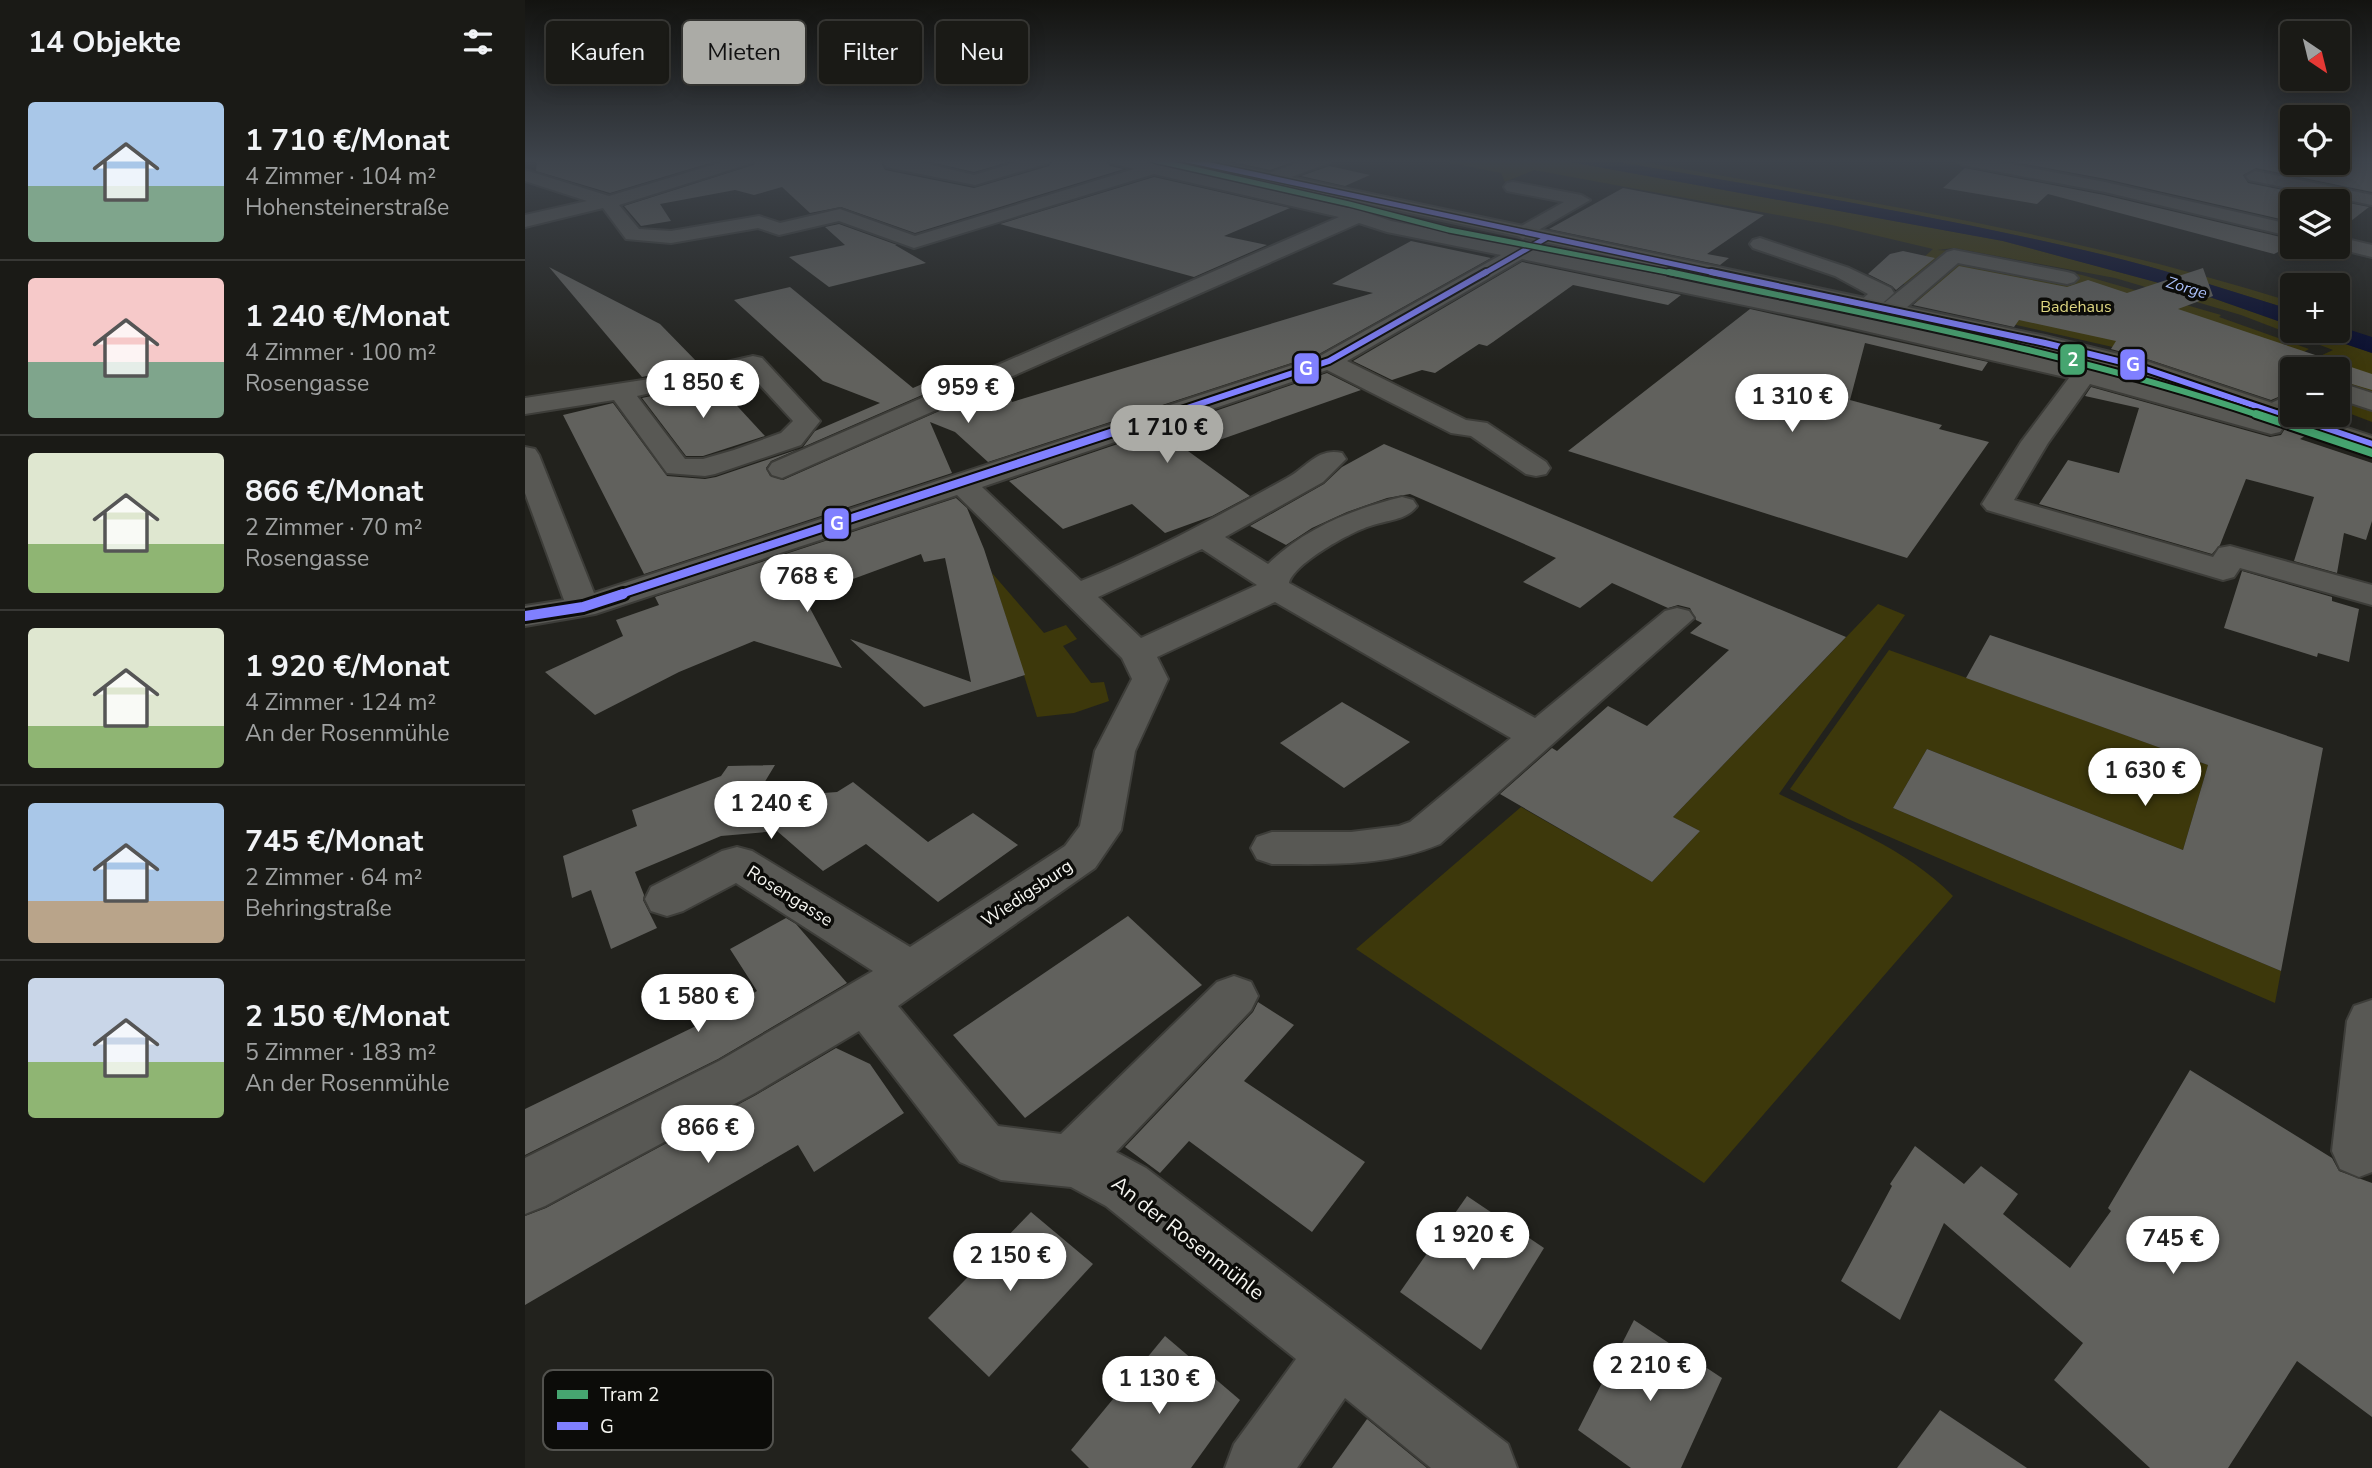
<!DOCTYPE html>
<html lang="de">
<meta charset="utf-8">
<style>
body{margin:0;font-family:"Nunito Sans",sans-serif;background:#272723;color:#f1f3f6;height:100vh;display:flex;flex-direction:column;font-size:26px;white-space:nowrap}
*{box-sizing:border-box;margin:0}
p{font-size:23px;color:#9fa1a1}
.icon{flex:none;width:38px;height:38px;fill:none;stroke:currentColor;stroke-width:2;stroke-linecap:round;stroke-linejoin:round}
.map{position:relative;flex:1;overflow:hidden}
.details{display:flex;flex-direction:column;background:#1a1a16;width:525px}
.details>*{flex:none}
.banner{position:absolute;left:21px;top:21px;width:665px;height:63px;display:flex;gap:14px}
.needle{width:46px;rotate:145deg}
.tools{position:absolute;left:1755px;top:21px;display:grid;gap:14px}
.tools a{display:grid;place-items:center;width:70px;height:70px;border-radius:7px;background:#1a1a16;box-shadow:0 4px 18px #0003,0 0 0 2px #383835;font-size:35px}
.price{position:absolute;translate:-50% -60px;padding:0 16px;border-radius:24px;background:#fff;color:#222;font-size:23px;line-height:46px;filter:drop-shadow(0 2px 4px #0008)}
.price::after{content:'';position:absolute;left:50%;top:42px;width:21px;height:16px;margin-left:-10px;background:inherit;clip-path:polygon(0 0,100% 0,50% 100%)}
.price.current{background:#ababa6;color:#111}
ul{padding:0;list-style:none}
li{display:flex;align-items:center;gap:21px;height:175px;padding:0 28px}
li+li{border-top:2px solid #383835}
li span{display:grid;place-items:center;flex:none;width:196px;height:140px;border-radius:7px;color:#555}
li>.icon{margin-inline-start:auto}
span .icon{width:84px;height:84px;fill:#fffc;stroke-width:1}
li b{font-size:30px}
h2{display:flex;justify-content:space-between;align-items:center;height:84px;padding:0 28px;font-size:30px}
.chip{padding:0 24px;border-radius:7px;background:#1a1a16;box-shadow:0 4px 18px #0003,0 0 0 2px #383835;font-size:24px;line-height:63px}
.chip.current{background:#ababa6;color:#111}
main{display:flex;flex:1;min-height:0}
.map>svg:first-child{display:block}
.green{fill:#3d380b}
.water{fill:#090e30}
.building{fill:#61615d}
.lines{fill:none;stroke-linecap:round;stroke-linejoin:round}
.minor-casing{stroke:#3d3d39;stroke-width:4}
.major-casing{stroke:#3d3d39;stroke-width:4}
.minor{fill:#585854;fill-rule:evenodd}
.major{fill:#55544c;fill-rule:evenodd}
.bus-1-far3-casing{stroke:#0c0c09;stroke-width:8}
.bus-1-far2-casing{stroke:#0c0c09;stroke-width:10}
.bus-1-far1-casing{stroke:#0c0c09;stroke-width:12}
.bus-1-casing{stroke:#0c0c09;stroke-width:16}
.bus-1-far3{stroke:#8080ff;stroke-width:5}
.bus-1-far2{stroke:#8080ff;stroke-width:6}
.bus-1-far1{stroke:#8080ff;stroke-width:8}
.bus-1{stroke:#8080ff;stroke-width:10}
.tram-1-far2-casing{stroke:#0c0c09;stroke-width:8}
.tram-1-far1-casing{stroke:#0c0c09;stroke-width:10}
.tram-1-casing{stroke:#0c0c09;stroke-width:12}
.tram-1-far2{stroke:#46a570;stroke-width:5}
.tram-1-far1{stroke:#46a570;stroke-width:6}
.tram-1{stroke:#46a570;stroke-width:8}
.labels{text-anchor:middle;stroke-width:7;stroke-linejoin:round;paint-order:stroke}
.far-water-label{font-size:16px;font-style:italic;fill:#aabff8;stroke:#0c0c09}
.far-park-label{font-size:16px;fill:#dfd782;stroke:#0c0c09}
.street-label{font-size:18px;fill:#f5f5f0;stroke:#0c0c09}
.near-street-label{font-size:21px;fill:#f5f5f0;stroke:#0c0c09}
.key{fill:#0c0c09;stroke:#52524e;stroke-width:2}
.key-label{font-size:19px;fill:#f5f5f0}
.line-badge{stroke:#0c0c09;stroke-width:2.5}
.badge-label{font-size:19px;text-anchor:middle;font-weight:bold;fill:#fff}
</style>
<main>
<section class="details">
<h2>14 Objekte<svg class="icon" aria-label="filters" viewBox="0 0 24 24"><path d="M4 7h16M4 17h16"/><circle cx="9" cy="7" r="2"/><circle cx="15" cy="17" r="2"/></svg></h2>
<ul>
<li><span style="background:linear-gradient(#a9c7e8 60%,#7fa58c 0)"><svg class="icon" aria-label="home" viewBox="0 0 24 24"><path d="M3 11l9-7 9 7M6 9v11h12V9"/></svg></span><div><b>1 710 €/Monat</b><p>4 Zimmer · 104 m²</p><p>Hohensteinerstraße</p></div></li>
<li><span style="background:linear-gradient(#f6c9c9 60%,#7fa58c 0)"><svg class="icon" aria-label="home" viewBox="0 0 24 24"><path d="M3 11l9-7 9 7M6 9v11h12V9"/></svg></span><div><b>1 240 €/Monat</b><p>4 Zimmer · 100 m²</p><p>Rosengasse</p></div></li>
<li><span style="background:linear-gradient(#dfe7d0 65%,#8fb573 0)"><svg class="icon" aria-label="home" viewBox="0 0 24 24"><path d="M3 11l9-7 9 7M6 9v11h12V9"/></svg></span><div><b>866 €/Monat</b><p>2 Zimmer · 70 m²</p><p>Rosengasse</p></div></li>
<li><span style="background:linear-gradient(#dfe7d0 70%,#8fb573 0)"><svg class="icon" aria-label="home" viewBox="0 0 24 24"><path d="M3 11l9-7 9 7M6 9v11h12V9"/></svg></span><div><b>1 920 €/Monat</b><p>4 Zimmer · 124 m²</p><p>An der Rosenmühle</p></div></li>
<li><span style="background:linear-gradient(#a9c7e8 70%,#b9a48a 0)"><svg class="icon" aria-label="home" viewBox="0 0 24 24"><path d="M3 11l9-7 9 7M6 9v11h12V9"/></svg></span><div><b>745 €/Monat</b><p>2 Zimmer · 64 m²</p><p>Behringstraße</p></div></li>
<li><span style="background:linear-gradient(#c9d6e8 60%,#8fb573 0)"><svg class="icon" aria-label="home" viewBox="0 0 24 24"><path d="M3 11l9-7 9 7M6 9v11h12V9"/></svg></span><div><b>2 150 €/Monat</b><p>5 Zimmer · 183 m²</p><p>An der Rosenmühle</p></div></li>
</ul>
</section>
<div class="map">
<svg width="1847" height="1468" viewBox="0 0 1847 1468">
<rect width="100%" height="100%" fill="#22221d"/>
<g class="green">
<path d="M911,160h124l443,81 201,54 88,31 1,5h14l65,22v69l-34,-13v-23l27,-12 -47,-17 15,-7 -92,-35 -126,-37 -161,-30 -17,2 32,2 113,23 139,40 -2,2 90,32 -7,4 -159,1 -235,-54 3,-4 -15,-4 9,-8 -9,-2 37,-33 -101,-24 -298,-55 -29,12 -4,-9z"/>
<path d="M1081,160h27c221,40 444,74 659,142v8c-70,-22 -141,-45 -213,-61 -156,-36 -315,-62 -473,-89z"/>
<path d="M467,573l52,60 22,-8 11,14 -14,7 28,37 13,-1 5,19 -35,12 -37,4z"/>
<path d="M1353,604l27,11 -126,179c61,30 126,53 174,102l-249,287 -348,-234 165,-142 131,75 48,-51 -27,-14z"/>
<path d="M1364,650l319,115 -25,85 -256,-101 -34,59 388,163 -6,32 -427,-184 -58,-30z"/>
</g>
<g class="water">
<path d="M1035,160h46c158,27 317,53 473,89 72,16 143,39 213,61v16l-88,-31 -201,-54z"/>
<path d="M1813,326l34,11v16l-65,-22h31z"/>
</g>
<g class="building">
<path d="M12,160h183l-110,33 -74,-22z"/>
<path d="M232,160h126l-1,4 3,6 89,18 75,-22 4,-6h53l4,6 14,3 -209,64 -74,-26 -31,6 -28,-26 -28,8 -19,-5 -75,14 11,17 -30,5 -17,-20 129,-41z"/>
<path d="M397,160h93l-41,12z"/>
<path d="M699,160h75l-29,10z"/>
<path d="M1478,160h290v3l79,-3v32l-116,-24 -13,7 5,8 121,24 -31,24v-30h-45v21l-187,-43z"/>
<path d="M804,166l41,9 -25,11 -44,-10z"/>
<path d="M1440,168l139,27 189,45v7h21l-10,6 -18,-5 -12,6 -226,-60 -11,10 -94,-16z"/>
<path d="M629,177l136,31 -66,28 43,9 -73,32 -194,-53z"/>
<path d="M1098,188l141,27 -57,39 22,4 -9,7 -171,-36z"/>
<path d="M314,224l58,21h-2l31,18 -97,24 -40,-30 56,-12 -20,-18z"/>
<path d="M886,241l80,17 -172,96 -331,108 -33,-30 -25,-10 22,51 -308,101 -81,-159 50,-12 54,73 38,3 11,-2 83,-28 -28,12 -5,7 4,8 13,4 222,-98 7,20 361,-109 -41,-9z"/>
<path d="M1015,244l162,35 -161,-31z"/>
<path d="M1378,251l32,7 -39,32 -4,-4 -24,-12 22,-20z"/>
<path d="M997,262l159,33 -13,10 -95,-20 -80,57 -6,4 -8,-2 -44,29 -13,-3 -30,10 -39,-19z"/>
<path d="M1434,266l108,21 21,-7 39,13 76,-25 10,28 -35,13 194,65v16l-34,-10v-11h-45v22l-22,9 -127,-42 -33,-9 5,-8 -97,-21 -5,7 -101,-22z"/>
<path d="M24,267l111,57 40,41 -58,12z"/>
<path d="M265,287l123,101 41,-18 14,5 -165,72 12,-16 65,-28 -57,-22 -89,-81z"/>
<path d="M1225,309l238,53 -6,9 -117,-28 -15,57 92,25 -3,4 50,13 -82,116 -339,-107z"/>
<path d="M802,373l34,17 -173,61 62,45 -38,20 -47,17 -33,-29 -69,25 -54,-48z"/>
<path d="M190,382l50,54 -62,20h-17l-44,-58z"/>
<path d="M1566,387l179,50 11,-2 5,-8 22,7 -8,5 72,24v58l-6,19 -22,-7 -7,40 -43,-12 20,-64 -68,-18 -26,66 -8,9 -173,-50 29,-44 51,13 20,-65 -54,-12z"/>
<path d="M859,444l462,193 -173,180 27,14 -48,51 -152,-88 52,-46 5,3 51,-45 39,20 82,-76 -39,-17 12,-10 -6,-3 -6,-12 -12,-3 -10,3 -56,-25 -32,25 -57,-26 33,-24 -146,-64 -23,4 -40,14 -35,16 -26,17 -36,-19 74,-42 18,-17z"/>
<path d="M431,498l11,10 17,41 41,126 -101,32 -74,-68 121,43 -26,-124 -21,4 -3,-8 -117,43 38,71 -88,-27 -75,31 -84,43 -50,-43 78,-36 -7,-16 43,-15 -4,-8z"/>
<path d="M1717,571l90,26v4l27,8 -10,53 -31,-9 -1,4 -93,-29z"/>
<path d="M1465,635l333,113 -42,223 -388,-163 34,-59 256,101 25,-85 -242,-87z"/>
<path d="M817,702l68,40 -66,46 -64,-45z"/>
<path d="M250,765l-20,33 82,-6 16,-10 75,60 45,-29 45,32 -80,57 -72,-58 -43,27 -46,-40 -56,5 -86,36 9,23 -1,5 14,28 -46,21 -20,-59 -19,8 -9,-42 74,-30 -5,-16 89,-34 7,-10z"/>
<path d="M603,916l74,69 -177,133 -72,-83z"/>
<path d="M261,918l10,6 51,59 -129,76 -193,96v-46l173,-84 59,-34 -27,-42z"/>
<path d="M733,1002l36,23 -50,56 121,81 -53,70 -123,-91 -29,32 -35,-26 128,-135z"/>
<path d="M311,1048l34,16 34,49 -90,59 -16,-27 -273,160v-89l21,-8 210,-113z"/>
<path d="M1665,1070l142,88 7,13 33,12v234l-75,-56 -69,107h-78l-96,-88 29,-37 -139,-120 -44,97 -59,-39 51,-95 -2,-2 25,-38 49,38 17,-18 37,28 -15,20 67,54 41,-57 -3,-3z"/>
<path d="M942,1196l77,52 -63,102 -81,-58z"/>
<path d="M506,1212l62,52 -104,113 -61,-59z"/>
<path d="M1109,1320l88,58 -41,90h-50l-53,-38z"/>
<path d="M640,1336l75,64 -49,68h-102l-18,-18z"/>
<path d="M1415,1410l87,58h-130z"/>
<path d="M842,1419l60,49h-95z"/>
</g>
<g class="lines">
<g class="minor-casing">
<g id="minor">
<path d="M204,160h25l-2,3 -133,42 20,24 32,2 88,-15 21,7 60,-14 75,27 219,-67 -23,-6 -2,-3h30l219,50 33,11 125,25 13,-5 7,2 3,4 -2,3 294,59 247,57c9,-12 13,-18 28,-14l3,5 -10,14 168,45 -4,-5 4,-6 26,-12v19l-17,7 -8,-2 12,3 4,6 -4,6 -9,2 -181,-50 -42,59 -34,57 199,57 6,-9 11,-2 142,39v20l-132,-37 -6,9 -11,3 -236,-70 -5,-6 39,-62 48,-64 -238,-55 -309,-64 -175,102 119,59 21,3 59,39 4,6 -4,6 -10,2 -10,-2 -55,-38 -20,-3 -124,-63 -345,117 99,94c72,-29 139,-66 206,-103 19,-10 31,-31 55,-25l4,6 -23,23 -98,55 43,27c37,-36 85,-55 134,-67l11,3 4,6c-10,14 -29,14 -44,19 -21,6 -79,38 -84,58l246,135 130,-107 12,-3 12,3 5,7 -254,226c-55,23 -110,20 -168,20l-15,-5 -6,-11 6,-11 15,-5h79l48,-6 11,-4 101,-84 -236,-136 -118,55 11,22 -33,72 -14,79 -26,38 -197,138 100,120 63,8 156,-152 17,-6 17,6 7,14 -7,14 -135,142 30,16 362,276 9,24h-86l-86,-70 -48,70h-72l9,-24 62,-85 -190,-153 -35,-19 -70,-7 -41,-18 -101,-131 -104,62 -210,113 -20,8v-56l194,-97 154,-90 -137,-88 -53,28 -16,5 -16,-5 -6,-12 6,-12 71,-36 15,-4 15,4 158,96 155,-101 15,-20 15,-75 37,-72 -10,-21 -165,-163 -362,119 -70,12v-20l39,-6 -39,-107v-46l10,2 4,6 55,138 726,-237 181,-101 -114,-23 -28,-9 -577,255 -10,-3 -4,-6 4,-6 567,-246 -185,-43 -240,74 -75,-27 -60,14 -21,-7 -87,15 -45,-4 -23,-31 -78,19v-12l62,-14 -62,-20v-11l84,26zM677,549l55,36 -116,53 -43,-41z"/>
<path d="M361,160h25l63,15 50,-15h26l-2,3 -73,22 -89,-18 -2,-4z"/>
<path d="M782,160h24l-2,3 -54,20h-12l-3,-4 3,-4z"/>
<path d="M1430,160h34l116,22 188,43v12l-188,-45 -142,-27z"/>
<path d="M1730,171l117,24v10l-123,-25 -3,-4z"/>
<path d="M988,182l68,13 9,5 -67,39 -10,-6 3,-4 48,-27 -57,-11 -3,-4 3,-4z"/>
<path d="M1813,237l34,8v12l-41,-10h7z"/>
<path d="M1235,238l89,30 42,20 3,5 -18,16h-16l-3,-5 11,-10 -33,-18 -82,-28 -3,-4 3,-4z"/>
<path d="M1429,250l113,22 7,2 4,4 -4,4 -7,2 -109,-21 -59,51h-16l-3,-5 3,-5 64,-52z"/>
<path d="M228,356l9,2 58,63 -19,24 -86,29 -10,2 -38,-3 -53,-73 -89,14v-16l131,-20zM223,372l45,49 -12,12 -47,17 -31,9h-18l-48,-63z"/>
<path d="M1813,382l34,11v17l-34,-11z"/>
<path d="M1847,1000v172l-13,5 -19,-8 -8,-18 15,-130 7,-15z"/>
</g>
</g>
<g class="major-casing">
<path id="major" d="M654,160h32l834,176 98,24 150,50v5h15l64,21v17l-247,-83 -80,-20 -858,-185z"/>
</g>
<use href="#minor" class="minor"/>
<use href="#major" class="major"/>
<g class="bus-1-far3-casing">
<g id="bus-1-far3">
<path d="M662,160l533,114"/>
<path d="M958,274l63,-36"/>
</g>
</g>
<g class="bus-1-far2-casing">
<g id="bus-1-far2">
<path d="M1186,272l334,71 89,22 151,51"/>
<path d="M638,416l166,-55 157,-89"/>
</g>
</g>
<g class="bus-1-far1-casing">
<g id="bus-1-far1">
<path d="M1755,414l92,31"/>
<path d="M93,595l550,-181"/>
</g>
</g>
<g class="bus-1-casing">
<path id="bus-1" d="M0,616l58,-9 40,-13"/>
</g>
<use href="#bus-1-far3" class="bus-1-far3"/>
<use href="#bus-1-far2" class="bus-1-far2"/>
<use href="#bus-1-far1" class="bus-1-far1"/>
<use href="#bus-1" class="bus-1"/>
<g class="tram-1-far2-casing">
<path id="tram-1-far2" d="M629,160l195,44 100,26 228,44"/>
</g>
<g class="tram-1-far1-casing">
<path id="tram-1-far1" d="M1144,272c199,43 399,79 592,144"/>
</g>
<g class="tram-1-casing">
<path id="tram-1" d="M1731,414l116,39"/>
</g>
<use href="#tram-1-far2" class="tram-1-far2"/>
<use href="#tram-1-far1" class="tram-1-far1"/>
<use href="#tram-1" class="tram-1"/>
</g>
<linearGradient id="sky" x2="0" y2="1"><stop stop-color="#131310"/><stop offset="0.44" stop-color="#3e444c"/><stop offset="1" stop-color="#3e444c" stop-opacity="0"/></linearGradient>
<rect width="1847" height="366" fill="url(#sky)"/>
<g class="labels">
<g class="far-water-label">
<text transform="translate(1662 287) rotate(17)" y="6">Zorge</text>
</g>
<g class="far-park-label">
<text x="1551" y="312">Badehaus</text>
</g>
<g class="street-label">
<text transform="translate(502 893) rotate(-34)" y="6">Wiedigsburg</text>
<text transform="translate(265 896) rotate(32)" y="6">Rosengasse</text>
</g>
<g class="near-street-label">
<text transform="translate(663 1238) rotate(38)" y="7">An der Rosenmühle</text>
</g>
</g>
<rect x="18" y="1370" width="230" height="80" rx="10" class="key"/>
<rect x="32" y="1390" width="31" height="9" fill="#46a570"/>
<rect x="32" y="1422" width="31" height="8" fill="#8080ff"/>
<g class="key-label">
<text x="75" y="1401">Tram 2</text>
<text x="75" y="1433">G</text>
</g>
<g class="line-badge">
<rect x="1534" y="343" width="27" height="33" rx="7" fill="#46a570"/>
<rect x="1594" y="348" width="27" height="33" rx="7" fill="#8080ff"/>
<rect x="768" y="352" width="27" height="33" rx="7" fill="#8080ff"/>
<rect x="298" y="507" width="27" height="33" rx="7" fill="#8080ff"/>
</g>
<g class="badge-label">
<text x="1548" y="366">2</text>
<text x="1608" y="371">G</text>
<text x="781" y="375">G</text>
<text x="312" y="530">G</text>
</g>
</svg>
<div class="tools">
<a><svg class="needle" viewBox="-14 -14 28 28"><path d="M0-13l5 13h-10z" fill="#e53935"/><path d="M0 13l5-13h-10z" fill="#9fa1a1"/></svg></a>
<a><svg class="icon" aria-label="locate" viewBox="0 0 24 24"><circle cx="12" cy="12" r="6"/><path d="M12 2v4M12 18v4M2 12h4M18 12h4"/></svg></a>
<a><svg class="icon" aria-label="layers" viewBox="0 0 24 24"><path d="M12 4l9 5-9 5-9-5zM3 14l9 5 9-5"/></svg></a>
<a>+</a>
<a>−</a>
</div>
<b class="price" style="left:178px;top:420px">1 850 €</b>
<b class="price" style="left:443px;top:425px">959 €</b>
<b class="price" style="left:1267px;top:434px">1 310 €</b>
<b class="price current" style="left:642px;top:465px">1 710 €</b>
<b class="price" style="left:282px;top:614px">768 €</b>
<b class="price" style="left:1620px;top:808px">1 630 €</b>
<b class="price" style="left:246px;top:841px">1 240 €</b>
<b class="price" style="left:173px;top:1034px">1 580 €</b>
<b class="price" style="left:183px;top:1165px">866 €</b>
<b class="price" style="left:948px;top:1272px">1 920 €</b>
<b class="price" style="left:1648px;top:1276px">745 €</b>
<b class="price" style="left:485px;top:1293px">2 150 €</b>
<b class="price" style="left:1125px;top:1403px">2 210 €</b>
<b class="price" style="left:634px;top:1416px">1 130 €</b>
<div class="banner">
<a class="chip">Kaufen</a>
<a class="chip current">Mieten</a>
<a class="chip">Filter</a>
<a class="chip">Neu</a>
</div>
</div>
</main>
